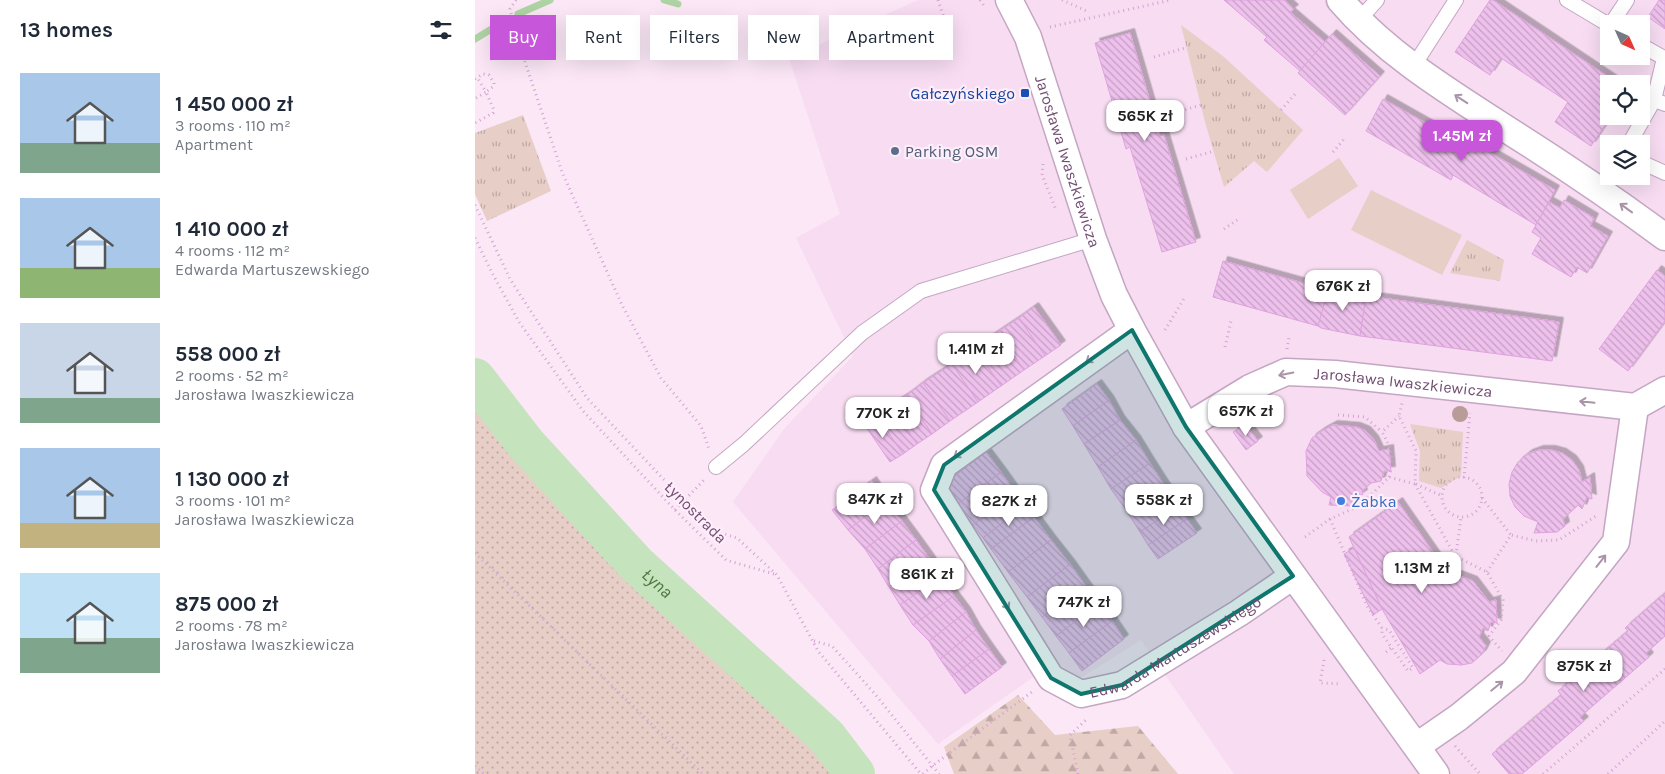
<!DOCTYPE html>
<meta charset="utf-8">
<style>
body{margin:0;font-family:Karla,sans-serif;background:#f2f2f3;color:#1f2937;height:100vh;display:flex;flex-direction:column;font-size:19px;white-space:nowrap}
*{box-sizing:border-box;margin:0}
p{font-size:16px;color:#747a83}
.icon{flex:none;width:28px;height:28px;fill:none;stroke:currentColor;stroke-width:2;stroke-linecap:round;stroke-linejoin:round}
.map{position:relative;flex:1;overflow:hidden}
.sheet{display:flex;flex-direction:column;background:#fff;width:475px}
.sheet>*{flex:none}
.guide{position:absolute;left:15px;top:15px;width:475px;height:45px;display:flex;gap:10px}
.needle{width:32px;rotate:135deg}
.fabs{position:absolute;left:1125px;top:15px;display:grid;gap:10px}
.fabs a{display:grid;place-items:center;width:50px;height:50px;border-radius:0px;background:#fff;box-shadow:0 5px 20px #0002;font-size:25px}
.price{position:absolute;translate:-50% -42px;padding:0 11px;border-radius:10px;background:#fff;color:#222;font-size:16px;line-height:32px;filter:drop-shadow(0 1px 2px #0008)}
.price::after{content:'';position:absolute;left:50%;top:30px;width:15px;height:11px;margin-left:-8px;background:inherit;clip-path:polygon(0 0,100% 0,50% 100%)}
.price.selected{background:#c756db;color:#fff}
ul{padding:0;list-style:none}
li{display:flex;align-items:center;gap:15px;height:125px;padding:0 20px}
li span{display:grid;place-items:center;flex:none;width:140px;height:100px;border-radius:0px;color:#555}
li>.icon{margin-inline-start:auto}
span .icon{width:60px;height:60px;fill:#fffc;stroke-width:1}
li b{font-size:21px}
h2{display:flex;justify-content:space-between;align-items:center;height:60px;padding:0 20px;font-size:21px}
.pill{padding:0 18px;border-radius:0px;background:#fff;box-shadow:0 5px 20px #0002;font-size:18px;line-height:45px}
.pill.selected{background:#c756db;color:#fff}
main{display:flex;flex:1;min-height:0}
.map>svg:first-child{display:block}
.residential{fill:#f7dcf2;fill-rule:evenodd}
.grass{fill:url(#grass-dots)}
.forest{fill:url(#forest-firs)}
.park{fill:url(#park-tufts)}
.pitch{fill:#e7cec6}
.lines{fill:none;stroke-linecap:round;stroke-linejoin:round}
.stream{stroke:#aed4a4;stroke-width:7}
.river{stroke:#c5e3bd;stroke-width:40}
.building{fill:url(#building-back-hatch);stroke:#dfa2df;filter:url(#shadow)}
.lane-casing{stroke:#c4a6c2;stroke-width:16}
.street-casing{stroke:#c4a6c2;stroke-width:29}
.path{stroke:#d3a4d2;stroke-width:3;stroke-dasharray:1 4;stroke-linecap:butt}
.lane{stroke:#fff;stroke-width:14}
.street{stroke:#fff;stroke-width:26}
.tree{fill:#b99c98}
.oneway{stroke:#aa94aa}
.marked{fill:#0f766e;fill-opacity:0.2;stroke:#0f766e;stroke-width:4;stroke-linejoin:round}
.transit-dot{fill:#1a4fb4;stroke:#feedfa;stroke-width:2}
.service-dot{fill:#5c6f8a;stroke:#feedfa;stroke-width:2}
.shop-dot{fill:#3f7fe0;stroke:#feedfa;stroke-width:2}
.labels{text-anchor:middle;stroke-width:4.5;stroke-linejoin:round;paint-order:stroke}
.transit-label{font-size:16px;fill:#164399;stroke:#feedfa;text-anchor:end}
.service-label{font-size:16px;fill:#4e5e75;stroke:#feedfa;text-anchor:start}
.street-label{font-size:16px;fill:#724d72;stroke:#feedfa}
.shop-label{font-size:16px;fill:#366cbe;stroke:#feedfa;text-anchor:start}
.water-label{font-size:18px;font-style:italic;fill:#4d7642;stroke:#feedfa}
</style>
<main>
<section class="sheet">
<h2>13 homes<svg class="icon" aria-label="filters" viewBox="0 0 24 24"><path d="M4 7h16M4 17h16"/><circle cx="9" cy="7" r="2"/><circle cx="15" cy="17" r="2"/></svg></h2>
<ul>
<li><span style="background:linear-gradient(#a9c7e8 70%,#7fa58c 0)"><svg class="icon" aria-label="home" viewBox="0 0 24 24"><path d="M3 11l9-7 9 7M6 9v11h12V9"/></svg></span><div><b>1 450 000 zł</b><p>3 rooms · 110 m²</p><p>Apartment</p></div></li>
<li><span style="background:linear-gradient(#a9c7e8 70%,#8fb573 0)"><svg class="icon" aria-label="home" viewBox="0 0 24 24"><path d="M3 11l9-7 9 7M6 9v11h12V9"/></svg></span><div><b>1 410 000 zł</b><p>4 rooms · 112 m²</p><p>Edwarda Martuszewskiego</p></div></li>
<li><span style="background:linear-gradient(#c9d6e8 75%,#7fa58c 0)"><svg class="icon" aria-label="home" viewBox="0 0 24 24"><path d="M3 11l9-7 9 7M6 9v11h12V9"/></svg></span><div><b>558 000 zł</b><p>2 rooms · 52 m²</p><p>Jarosława Iwaszkiewicza</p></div></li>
<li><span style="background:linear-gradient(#a9c7e8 75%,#c2b280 0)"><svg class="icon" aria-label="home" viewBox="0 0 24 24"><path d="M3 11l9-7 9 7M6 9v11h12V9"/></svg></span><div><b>1 130 000 zł</b><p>3 rooms · 101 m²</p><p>Jarosława Iwaszkiewicza</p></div></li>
<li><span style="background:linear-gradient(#bfe0f5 65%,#7fa58c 0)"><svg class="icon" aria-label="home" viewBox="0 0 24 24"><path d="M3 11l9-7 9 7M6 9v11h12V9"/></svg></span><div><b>875 000 zł</b><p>2 rooms · 78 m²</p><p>Jarosława Iwaszkiewicza</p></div></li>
</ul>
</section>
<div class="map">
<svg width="1190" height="774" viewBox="0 0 1190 774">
<defs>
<pattern id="grass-dots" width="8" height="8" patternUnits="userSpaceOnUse" patternTransform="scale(1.25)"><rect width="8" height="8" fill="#e7cec6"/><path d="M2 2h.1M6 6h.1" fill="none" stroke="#c0a9a5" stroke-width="1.8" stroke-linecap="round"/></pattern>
<pattern id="forest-firs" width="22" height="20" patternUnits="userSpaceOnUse" patternTransform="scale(1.25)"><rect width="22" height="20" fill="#e7cec6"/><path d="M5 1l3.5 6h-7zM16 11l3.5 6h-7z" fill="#c0a9a5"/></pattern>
<pattern id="park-tufts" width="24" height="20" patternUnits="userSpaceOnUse" patternTransform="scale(1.25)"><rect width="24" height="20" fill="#e7cec6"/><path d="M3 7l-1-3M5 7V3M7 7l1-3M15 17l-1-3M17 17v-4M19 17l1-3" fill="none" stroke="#c0a9a5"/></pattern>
<pattern id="building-back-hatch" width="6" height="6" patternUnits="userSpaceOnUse" patternTransform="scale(1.25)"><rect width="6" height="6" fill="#eec1ed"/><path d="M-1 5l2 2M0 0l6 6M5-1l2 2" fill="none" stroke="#c59fc4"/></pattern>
<filter id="shadow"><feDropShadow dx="4.5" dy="-4.5" stdDeviation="0" flood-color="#0004"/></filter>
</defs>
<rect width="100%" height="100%" fill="#fbe7f6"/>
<path class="residential" d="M443,0h747v774h-431l-93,-134 -65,41 -20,-20 -118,83 -205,-242 51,-73 69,-73 -57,-118 44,-24 -51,-156zM1134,24h32v32h-32zM1134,84h32v32h-32zM1134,144h32v32h-32z"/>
<path class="grass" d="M0,410l12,14 318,311 27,39h-357z"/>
<path class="forest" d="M543,695l37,40 83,-9 40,48h-224l-10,-27z"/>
<g class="park">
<path d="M706,25l43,32 79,73 -36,42 -13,-11 -30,26 -19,-65z"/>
<path d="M48,115l28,76 -64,30 -12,-27v-61z"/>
<path d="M992,240l37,20 -4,21 -50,-8z"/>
<path d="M935,424l53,8 -2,44 -20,12 -22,-7 1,-30z"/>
</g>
<g class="pitch">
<path d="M864,158l19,28 -50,33 -18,-29z"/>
<path d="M896,190l91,45 -20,40 -91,-45z"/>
</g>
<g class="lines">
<g class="stream">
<path d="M189,0l14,4"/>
<path d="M43,14l32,-14"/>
<path d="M0,39l33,-20"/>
</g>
<path class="river" id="s1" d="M0,378l51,66 110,120 190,172 29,38"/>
</g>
<g class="building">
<path d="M749,0h60l10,9 -4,3 35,30 -25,29 -36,-31 3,-3z"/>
<path d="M1015,0h3l126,84h-10v32h2l-20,30 -36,-24 13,-20 -67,-44 -11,17 -35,-23z"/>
<path d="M1184,0h6v29l-17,-12z"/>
<path d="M655,33l30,103 4,-1 32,107 -34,10 -32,-105 -4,2 -31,-106z"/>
<path d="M857,34l48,42 -35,39 -47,-42z"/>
<path d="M908,99l87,49 3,-5 82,47 -19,35 -83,-50 -2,5 -85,-49z"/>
<path d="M1089,200l30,18 -4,8 18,10 -21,37 -10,-6 -6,10 -39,-23 9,-16 -9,-6 17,-30 11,6z"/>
<path d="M748,261l105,29 -10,36 -105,-29z"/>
<path d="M1182,270l8,6v45l-37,50 -29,-22z"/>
<path d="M857,288l34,8 -6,40 -39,-8 -3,-2 10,-36z"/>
<path d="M891,296l193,26 -7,39 -192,-25z"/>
<path d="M559,307l27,38 -16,11 -26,-38z"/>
<path d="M544,318l26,38 -21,14 -26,-38z"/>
<path d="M523,332l26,38 -23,16 -26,-38z"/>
<path d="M500,348l26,38 -23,16 -26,-38z"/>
<path d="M477,364l26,38 -28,19 -27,-38z"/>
<path d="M448,383l27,38 -18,13 -26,-38z"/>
<path d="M622,384l12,16 -36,26 -11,-17z"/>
<path d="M431,396l26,38 -15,10 -26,-38z"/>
<path d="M634,400l11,20 -36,24 -11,-18z"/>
<path d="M416,406l26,38 -14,10 -26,-38z"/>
<path d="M402,416l26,38 -13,8 -26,-38z"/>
<path d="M645,420l16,20 -38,27 -14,-23z"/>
<path d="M770,424l13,17 -12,9 -13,-18z"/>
<path d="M858,425l23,2 10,4 8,9 5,11 10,-2 2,22h-7l-3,10 -10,2 -9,8 1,3 -11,7 -1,5 -22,-1 2,-8 -9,-5 -15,-16 -1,-25 6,-13 10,-7z"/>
<path d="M661,440l14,23 -39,26 -13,-22z"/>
<path d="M1064,450h12l11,3 10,7 7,10 3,12 8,-5 2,22 -5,-2 -5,12 -4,-4 -15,14 2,7 -8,6 -23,1 4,-11 -14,-6 -9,-9 -5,-11 -1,-12 3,-12 6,-10 10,-8z"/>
<path d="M511,452l15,20 -43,32 -15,-19z"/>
<path d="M675,463l14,22 -38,25 -15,-21z"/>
<path d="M526,472l15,21 -43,32 -15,-21z"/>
<path d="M397,481l13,20 -37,29 -16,-20z"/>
<path d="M689,485l15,21 -39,26 -14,-22z"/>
<path d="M541,493l10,12 -43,33 -10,-13z"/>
<path d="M410,501l17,20 -37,28 -17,-19z"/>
<path d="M923,502l39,56 4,18 16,-1 16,6 16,21 7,-2 1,23 -6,-1 -3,9 -5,-3 -4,9 7,9 -4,8 -10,9 -11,2 -14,-1 -7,-4 -20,14 -38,-65 -28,-61 -5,-11z"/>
<path d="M551,505l8,12 -43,32 -8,-11z"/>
<path d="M704,506l8,13 -39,26 -8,-13z"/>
<path d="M559,517l17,23 -43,32 -17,-23z"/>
<path d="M712,519l10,14 -39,26 -10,-14z"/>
<path d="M427,521l14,19 -38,29 -13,-20z"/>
<path d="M441,540l13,18 -40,29 -11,-18z"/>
<path d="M576,540l19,24 -43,33 -19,-25z"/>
<path d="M879,548l28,61 -9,6 -29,-61z"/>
<path d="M454,558l12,18 -41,29 -11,-18z"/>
<path d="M595,564l15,21 -43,32 -15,-20z"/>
<path d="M466,576l13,20 -41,29 -13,-20z"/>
<path d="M610,585l14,19 -43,32 -14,-19z"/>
<path d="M1190,593v43l-19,17 3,4 -69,60 4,4 -62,53h-13l-17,-20 69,-59 -3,-4 70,-60 -3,-3z"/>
<path d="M479,596l12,16 -37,29 -16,-16z"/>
<path d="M624,604l13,17 -43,32 -13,-17z"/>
<path d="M491,612l10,18 -36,29 -11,-18z"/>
<path d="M637,621l12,18 -42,32 -13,-18z"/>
<path d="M501,630l13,19 -37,27 -12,-17z"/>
<path d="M514,649l13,18 -37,27 -13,-18z"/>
</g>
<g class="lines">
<g class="lane-casing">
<g id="lane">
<path d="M1092,0l42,25"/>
<path d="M883,21l19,-21"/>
<path d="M1136,24l16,-24"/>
<path d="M1166,45l23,13 -10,42 11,4"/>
<path d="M938,67l43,-67"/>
<path d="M1154,144l25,-44"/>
<path d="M1166,162l24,11"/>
<path d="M241,467l28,-23 118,-111 59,-42 172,-52"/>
</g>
</g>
<g class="street-casing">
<g id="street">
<path id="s2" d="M534,0l19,37 65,202 21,56 18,35 54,97 250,347"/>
<path d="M865,0c47,55 111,93 171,132 52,33 104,68 154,105"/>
<path id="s3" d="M657,330l-188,135 -10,25 117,188 30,16 41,-9 117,-72 54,-37"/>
<path id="s4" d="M711,427l64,-39 36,-16 49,2 300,33 30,-17"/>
<path d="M942,746l42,-29 55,-45 102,-130 19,-135"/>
</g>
</g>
<g class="path">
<path d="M41,0l-6,9 11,41 41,122 60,133 39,73 40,48 8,23"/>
<path d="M463,0l6,18"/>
<path d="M505,0l5,7"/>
<path d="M587,0l27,12"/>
<path d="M575,27l121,-27"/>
<path d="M679,57l31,-9"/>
<path d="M0,79l8,-5 6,1 5,8v3l-8,6 8,18 -1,3 -18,10"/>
<path d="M1,98l10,-6 -9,-15"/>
<path d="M806,110l14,-16"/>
<path d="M696,114l30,-9"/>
<path d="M858,152l12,-14"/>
<path d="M711,159l28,-8"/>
<path d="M568,164l-1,11 14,35"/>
<path d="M0,205l35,74 77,119 97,103 24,28 29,9 40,37 41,76 103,123"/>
<path d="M749,229l16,-11"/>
<path d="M0,238l16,33 28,51 64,89 92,99 51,50 48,14"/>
<path d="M690,330l20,-33"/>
<path d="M750,347l6,-26"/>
<path d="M812,349l2,-12"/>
<path d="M863,415l27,2 17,15"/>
<path d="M914,477c6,-18 2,-29 -7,-45l17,-16"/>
<circle cx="987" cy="497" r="20"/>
<path d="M989,478l6,-65"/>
<path d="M940,484l40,72 32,16 16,28 -2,20 -12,16 13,15"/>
<path d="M941,484l26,12"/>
<path d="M1007,498l29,37"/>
<path d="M200,510l30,-31"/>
<path d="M855,519l37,87 15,22v6l26,37 5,-3 -24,-38 -7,-2"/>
<path d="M830,537l25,-18 31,-14 28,-28 26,7 1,-33 -17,-35 3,-13"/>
<path d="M0,553l228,221"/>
<path d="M981,555l5,-38"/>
<path d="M1012,572l24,-37 25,6 23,-1 37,-24"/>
<path d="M339,641l18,5 43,48 64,80"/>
<path d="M911,652l6,-5"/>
<path d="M849,660l-4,23 21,1"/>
<path d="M980,746l25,28"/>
<path d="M0,766l9,8"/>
<path d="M448,774l9,-8 100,-74"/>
<path d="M603,774l-8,-39 18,-17"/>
<path d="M1068,774l122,-105"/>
<path d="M1133,774l57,-53"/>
</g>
<use href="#lane" class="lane"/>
<use href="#street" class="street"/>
</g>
<circle class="tree" cx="985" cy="414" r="8"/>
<defs><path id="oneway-shaft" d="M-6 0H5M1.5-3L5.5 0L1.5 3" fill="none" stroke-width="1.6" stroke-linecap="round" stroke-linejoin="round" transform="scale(1.25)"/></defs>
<g class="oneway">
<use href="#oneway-shaft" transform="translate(986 99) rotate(-147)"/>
<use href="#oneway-shaft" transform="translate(1151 208) rotate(-144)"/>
<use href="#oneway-shaft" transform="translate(617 358) rotate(144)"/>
<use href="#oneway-shaft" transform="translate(811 374) rotate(169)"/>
<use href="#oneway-shaft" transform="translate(1112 402) rotate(-174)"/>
<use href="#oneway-shaft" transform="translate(485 453) rotate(144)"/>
<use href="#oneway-shaft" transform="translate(1126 561) rotate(-52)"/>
<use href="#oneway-shaft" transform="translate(530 603) rotate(58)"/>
<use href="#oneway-shaft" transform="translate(1022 686) rotate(-39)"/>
</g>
<path class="marked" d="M657,330l54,97 107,149 -171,109 -41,9 -30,-16 -117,-188 10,-25z"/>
<rect class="transit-dot" x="545" y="88" width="10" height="10" rx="2.5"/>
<circle class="service-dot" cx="420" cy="151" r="5"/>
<circle class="shop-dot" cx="866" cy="501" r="5"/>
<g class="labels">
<g class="transit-label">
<text x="540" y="99">Gałczyńskiego</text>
</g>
<g class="service-label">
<text x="430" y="157">Parking OSM</text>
</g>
<g class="street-label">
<text dy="6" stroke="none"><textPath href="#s2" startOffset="172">Jarosława Iwaszkiewicza</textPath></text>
<text dy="6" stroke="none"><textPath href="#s4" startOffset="232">Jarosława Iwaszkiewicza</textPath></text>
<text transform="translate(221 512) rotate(45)" y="6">Łynostrada</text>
<text dy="6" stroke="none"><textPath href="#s3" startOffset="620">Edwarda Martuszewskiego</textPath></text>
</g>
<g class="shop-label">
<text x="876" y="507">Żabka</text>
</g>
<g class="water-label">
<text dy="6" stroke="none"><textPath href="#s1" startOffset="275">Łyna</textPath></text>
</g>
</g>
</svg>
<div class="fabs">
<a><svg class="needle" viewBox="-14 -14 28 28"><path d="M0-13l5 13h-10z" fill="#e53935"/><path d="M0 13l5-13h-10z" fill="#747a83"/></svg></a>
<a><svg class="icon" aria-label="locate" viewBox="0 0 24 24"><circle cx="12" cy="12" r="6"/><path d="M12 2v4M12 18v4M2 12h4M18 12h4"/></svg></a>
<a><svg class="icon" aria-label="layers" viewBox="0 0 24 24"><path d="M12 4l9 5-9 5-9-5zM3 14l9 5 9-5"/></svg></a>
</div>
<b class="price" style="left:670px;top:142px">565K zł</b>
<b class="price selected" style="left:987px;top:162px">1.45M zł</b>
<b class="price" style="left:868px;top:312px">676K zł</b>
<b class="price" style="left:501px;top:375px">1.41M zł</b>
<b class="price" style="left:771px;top:437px">657K zł</b>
<b class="price" style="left:408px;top:439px">770K zł</b>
<b class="price" style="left:400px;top:525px">847K zł</b>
<b class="price" style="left:689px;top:526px">558K zł</b>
<b class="price" style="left:534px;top:527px">827K zł</b>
<b class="price" style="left:947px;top:594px">1.13M zł</b>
<b class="price" style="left:452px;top:600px">861K zł</b>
<b class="price" style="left:609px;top:628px">747K zł</b>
<b class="price" style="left:1109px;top:692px">875K zł</b>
<div class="guide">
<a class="pill selected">Buy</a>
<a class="pill">Rent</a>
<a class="pill">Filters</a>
<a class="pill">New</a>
<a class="pill">Apartment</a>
</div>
</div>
</main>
